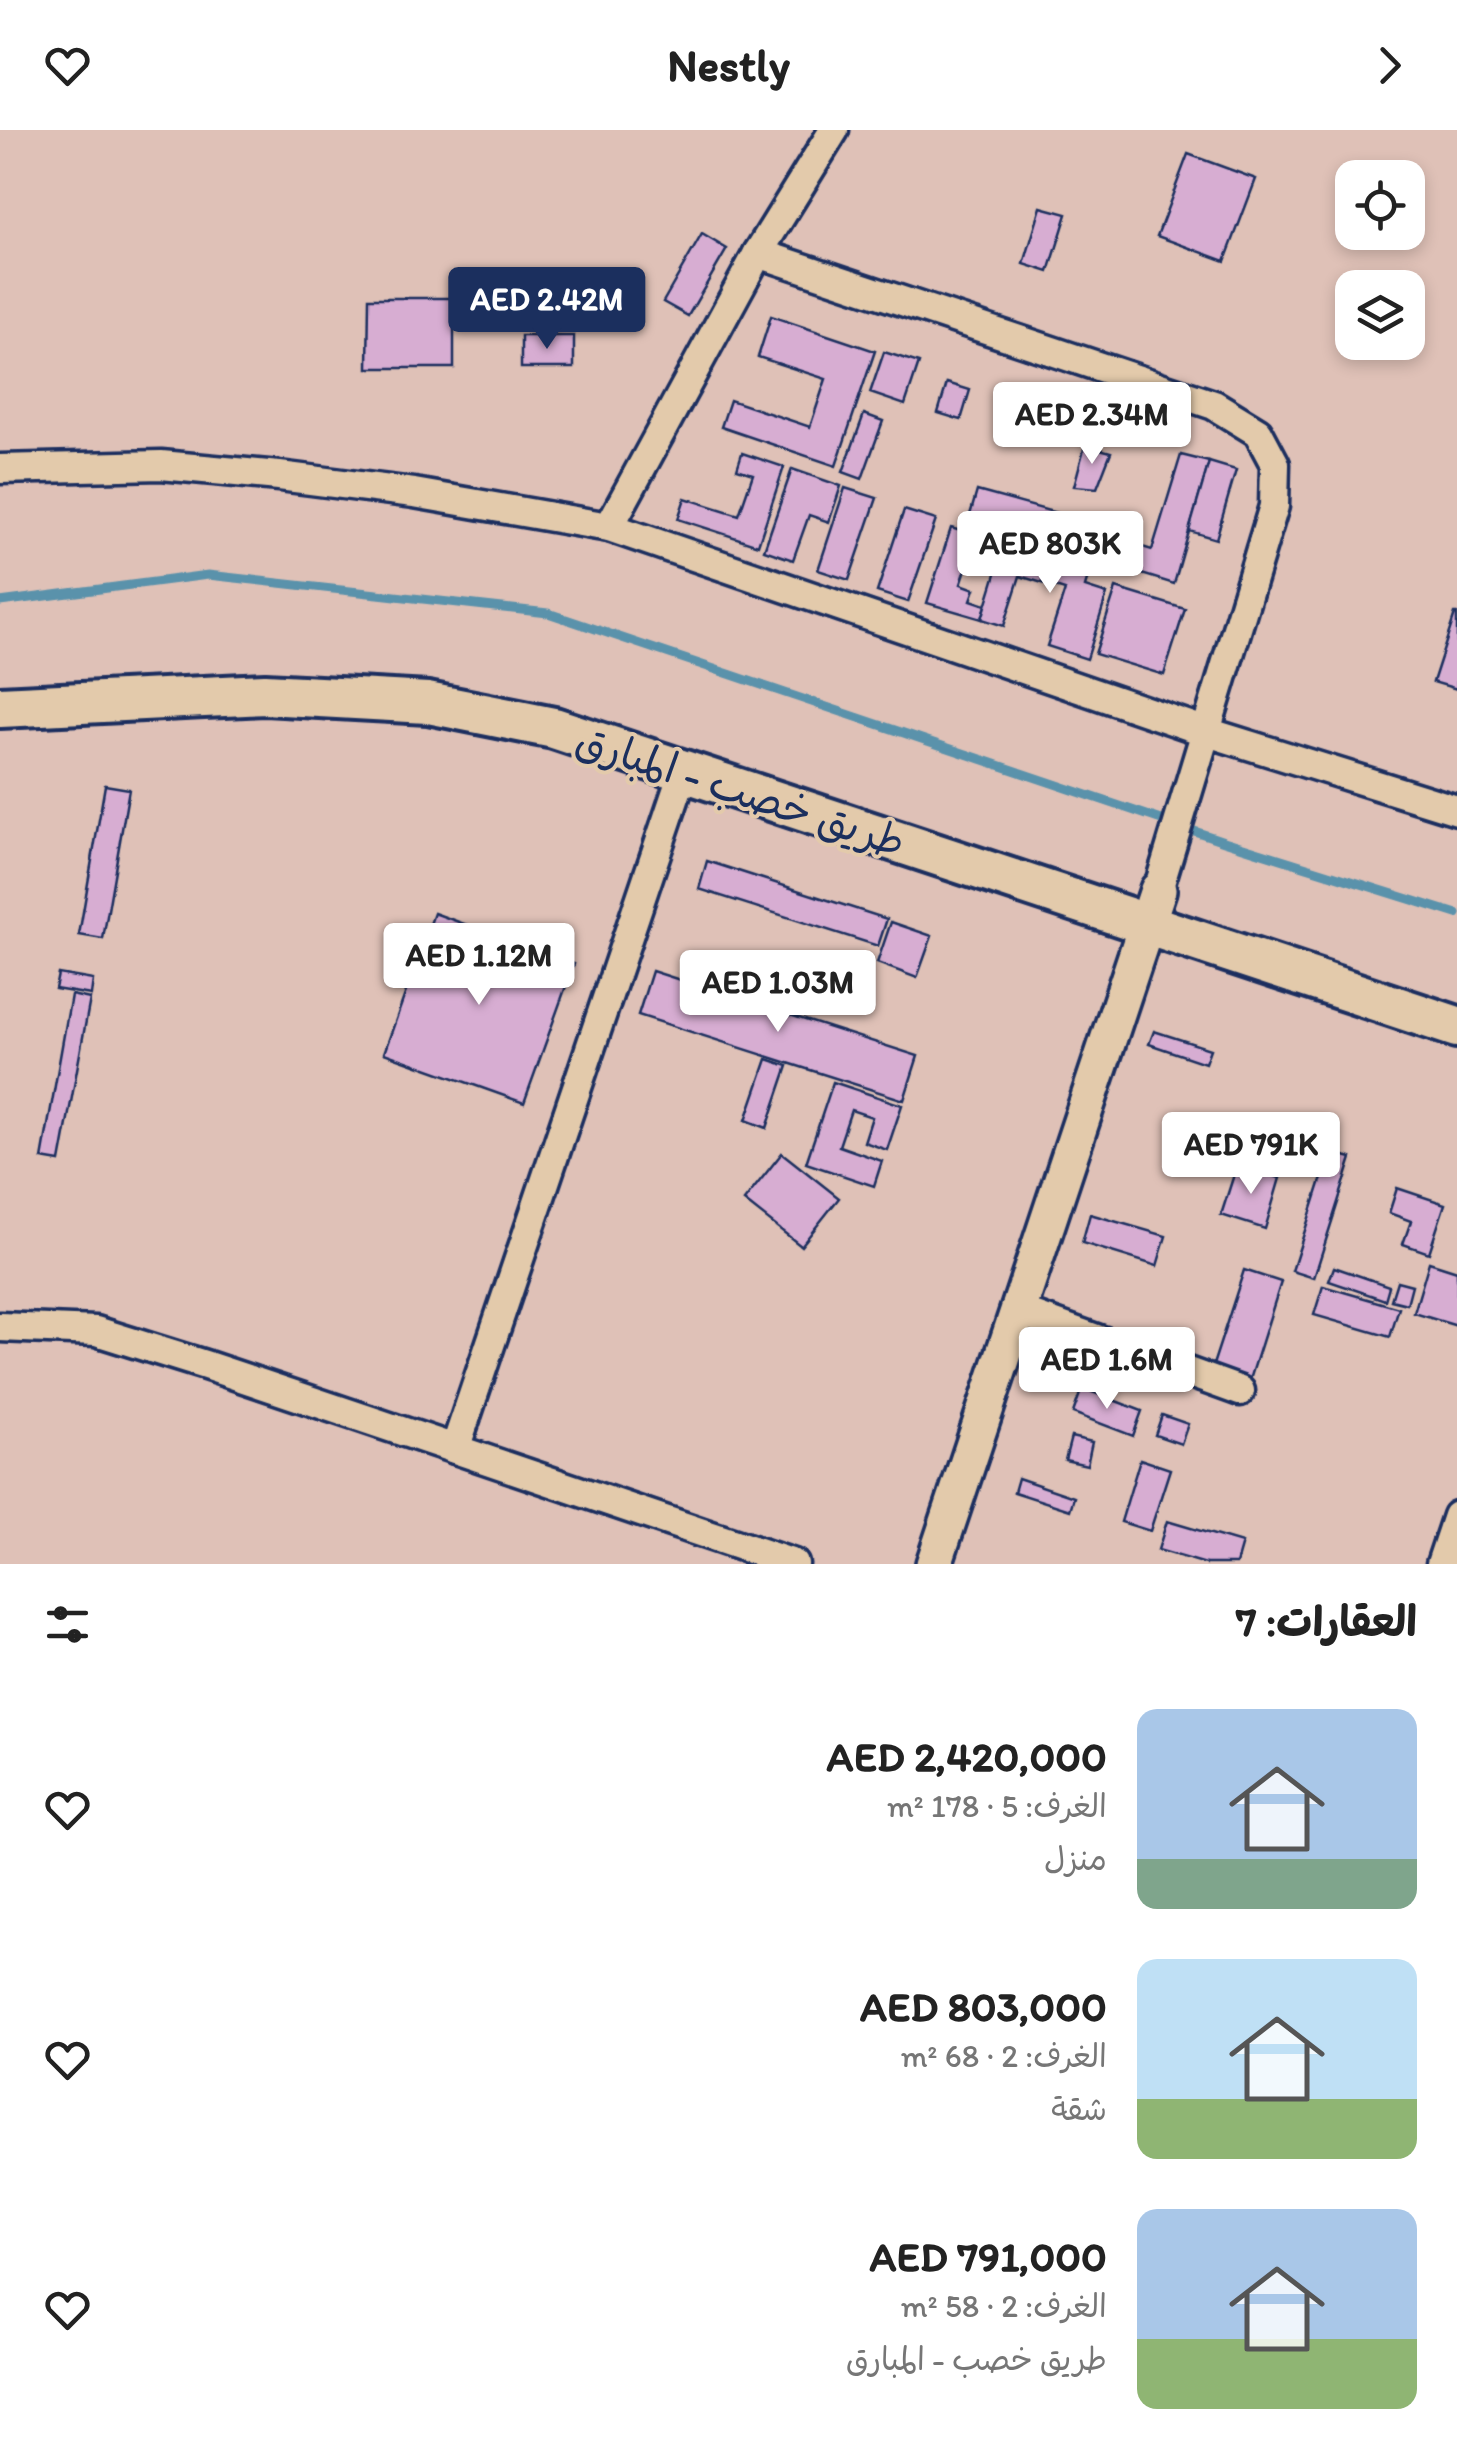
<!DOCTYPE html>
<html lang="ar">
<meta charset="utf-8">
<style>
body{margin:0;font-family:Itim,"Playpen Sans Arabic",sans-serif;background:#f6f6f6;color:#222;direction:rtl;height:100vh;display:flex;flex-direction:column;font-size:38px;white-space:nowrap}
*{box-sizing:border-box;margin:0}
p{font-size:32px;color:#767676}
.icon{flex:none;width:55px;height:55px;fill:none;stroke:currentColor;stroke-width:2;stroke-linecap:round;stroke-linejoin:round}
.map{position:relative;height:1434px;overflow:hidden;direction:ltr}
.drawer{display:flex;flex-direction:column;background:#fff;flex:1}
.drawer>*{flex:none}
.buttons{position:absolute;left:1335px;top:30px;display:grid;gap:20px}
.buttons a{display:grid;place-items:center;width:90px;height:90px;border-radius:20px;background:#fff;box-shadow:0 5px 15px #0003;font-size:50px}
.price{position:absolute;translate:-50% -85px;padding:0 22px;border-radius:10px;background:#fff;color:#222;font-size:32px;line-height:65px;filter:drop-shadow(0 2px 5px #0008)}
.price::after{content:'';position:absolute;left:50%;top:60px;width:30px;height:22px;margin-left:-15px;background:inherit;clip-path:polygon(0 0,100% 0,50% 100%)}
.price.active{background:#1b2f5e;color:#fff}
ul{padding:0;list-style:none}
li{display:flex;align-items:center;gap:30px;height:250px;padding:0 40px}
li span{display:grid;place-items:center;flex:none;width:280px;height:200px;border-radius:20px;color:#555}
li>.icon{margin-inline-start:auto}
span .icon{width:120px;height:120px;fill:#fffc;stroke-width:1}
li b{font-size:42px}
h2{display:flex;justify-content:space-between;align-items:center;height:120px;padding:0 40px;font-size:42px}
header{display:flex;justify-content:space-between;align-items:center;height:130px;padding:0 40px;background:#fff;font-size:45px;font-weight:700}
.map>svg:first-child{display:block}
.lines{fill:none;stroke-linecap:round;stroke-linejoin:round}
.stream{stroke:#5a92ab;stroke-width:9}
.building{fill:#d7add2;stroke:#1b2f5e;stroke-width:2.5}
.minor-casing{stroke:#1b2f5e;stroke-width:35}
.tertiary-casing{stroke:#1b2f5e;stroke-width:42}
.secondary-casing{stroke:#1b2f5e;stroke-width:48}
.minor{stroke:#e3caab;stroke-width:28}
.tertiary{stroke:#e3caab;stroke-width:35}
.secondary{stroke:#e3caab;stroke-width:40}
.labels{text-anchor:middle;stroke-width:8;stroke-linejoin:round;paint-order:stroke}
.street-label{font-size:42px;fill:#1b2f5e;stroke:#e3caab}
</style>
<header><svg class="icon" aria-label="forward" viewBox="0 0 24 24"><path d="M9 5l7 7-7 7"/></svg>Nestly<svg class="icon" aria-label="heart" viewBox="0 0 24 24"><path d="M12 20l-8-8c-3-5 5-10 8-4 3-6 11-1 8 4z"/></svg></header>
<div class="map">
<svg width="1457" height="1434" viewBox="0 0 1457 1434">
<rect width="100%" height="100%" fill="#dfc1b7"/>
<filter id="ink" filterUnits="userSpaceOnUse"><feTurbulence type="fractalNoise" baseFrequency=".01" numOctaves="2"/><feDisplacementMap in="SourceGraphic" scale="20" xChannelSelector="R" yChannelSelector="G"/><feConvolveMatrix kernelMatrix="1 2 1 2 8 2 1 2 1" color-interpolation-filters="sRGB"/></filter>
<g filter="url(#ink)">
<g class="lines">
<path class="stream" d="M0,472l208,-27 340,38 676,228 233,73"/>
</g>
<g class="building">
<path d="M1188,24l68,25 -31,82 -68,-25z"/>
<path d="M1041,77l26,7 -18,58 -25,-8z"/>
<path d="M702,104l25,15 -39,67 -25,-14z"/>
<path d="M369,168h85v70h-86z"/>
<path d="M771,186l104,35 -39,115 -115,-39 9,-27 80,27 16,-48 -68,-22z"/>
<rect x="521" y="206" width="53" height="32"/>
<path d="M884,222l35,11 -14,42 -35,-12z"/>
<path d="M947,253l23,7 -9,30 -23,-7z"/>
<path d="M864,284l19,7 -21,58 -19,-7z"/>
<path d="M1085,315l26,7 -14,36 -23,-2z"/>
<path d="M742,323l42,14 -26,78 -80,-26 7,-21 54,17 14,-41 -16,-5z"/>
<path d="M1181,325l28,7 -35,122 -78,-24 7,-25 49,15z"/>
<path d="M1209,332l27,8 -20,69 -27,-8z"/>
<path d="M792,339l49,17 -12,36 -20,-7 -16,45 -29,-10z"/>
<path d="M845,358l32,10 -28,82 -31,-10z"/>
<path d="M977,361l109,30 -11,32 -107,-31z"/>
<path d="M904,380l32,10 -28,82 -31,-10z"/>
<path d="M951,398l26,8 -16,48 14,5 -4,11 15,5 -4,14 -55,-16z"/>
<path d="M1006,411l85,26 -6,20 22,7 -20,65 -40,-13 18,-56 -45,-14 -16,50 -22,-7z"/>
<path d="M1116,458l69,21 -21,66 -69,-21z"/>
<path d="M1455,484h2v75l-24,-7z"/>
<path d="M105,655l24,4 -26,150 -24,-4z"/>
<path d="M707,731l180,58 -9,27 -179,-57z"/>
<path d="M434,783l140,51 -50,139 -140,-50z"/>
<path d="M891,792l41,14 -15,42 -40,-15z"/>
<path d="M652,841l266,85 -14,44 -266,-85z"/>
<path d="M58,844l35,6 -2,15 -36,-6z"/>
<path d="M71,865l19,4 -30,163 -18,-3z"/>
<path d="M1154,901l56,18 -5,14 -56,-19z"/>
<path d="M767,929l21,7 -21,62 -21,-8z"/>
<path d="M833,952l69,23 -15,45 -23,-8 8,-25 -21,-7 -12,36 43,15 -8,25 -68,-23z"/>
<path d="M1330,1022l22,6 -38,120 -22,-7z"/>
<path d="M782,1023l57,45 -38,48 -57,-45z"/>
<path d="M1237,1035l43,13 -15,51 -44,-14z"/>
<path d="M1397,1058l48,16 -16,49 -26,-9 8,-23 -22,-8z"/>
<path d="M1090,1084l76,22 -9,30 -75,-23z"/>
<path d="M1429,1132l28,9v55l-43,-13z"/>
<path d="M1334,1137l55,19 -4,14 -56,-19z"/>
<path d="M1244,1140l37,12 -31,98 -38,-12z"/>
<path d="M1397,1151l15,4 -5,19 -16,-4z"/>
<path d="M1323,1156l76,22 -9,29 -76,-22z"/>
<path d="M1082,1258l60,23 -9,25 -60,-23z"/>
<path d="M1162,1285l26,9 -7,20 -26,-9z"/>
<path d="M1071,1307l21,5 -5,23 -22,-5z"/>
<path d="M1140,1329l30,10 -20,62 -29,-9z"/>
<path d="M1018,1348l56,19 -4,13 -56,-18z"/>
<path d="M1167,1391l75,22 -6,21h-30l-48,-14z"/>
</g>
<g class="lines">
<g class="minor-casing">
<g id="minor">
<path d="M758,123l456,152 44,27 17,32 -1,42 -116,384"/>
<path d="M0,339l161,-4 118,11 135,17 195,34 598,205 250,78"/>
<path d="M609,397l149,-274 76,-123"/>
<path d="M1016,1180l224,81"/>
<path d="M0,1197l96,4 109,34 250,84 229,-679"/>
<path d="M455,1319l339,115"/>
<path d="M1441,1434l16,-48"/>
</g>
</g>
<g class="tertiary-casing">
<path id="tertiary" d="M934,1434l224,-674"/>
</g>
<g class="secondary-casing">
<path id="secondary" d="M0,577l265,-13 163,9 126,25 903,299"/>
</g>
<use href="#minor" class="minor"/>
<use href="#tertiary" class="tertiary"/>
<use href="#secondary" class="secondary"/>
</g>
</g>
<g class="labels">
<g class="street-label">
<text transform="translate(741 660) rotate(18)" y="15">طريق خصب - المبارق</text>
</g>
</g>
</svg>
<div class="buttons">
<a><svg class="icon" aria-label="locate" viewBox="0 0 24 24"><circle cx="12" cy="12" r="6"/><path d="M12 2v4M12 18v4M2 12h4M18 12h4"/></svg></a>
<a><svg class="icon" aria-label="layers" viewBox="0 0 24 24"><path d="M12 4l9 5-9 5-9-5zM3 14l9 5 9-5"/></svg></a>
</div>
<b class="price active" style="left:547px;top:222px">AED 2.42M</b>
<b class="price" style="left:1092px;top:337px">AED 2.34M</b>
<b class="price" style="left:1050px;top:466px">AED 803K</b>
<b class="price" style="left:479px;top:878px">AED 1.12M</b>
<b class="price" style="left:778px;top:905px">AED 1.03M</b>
<b class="price" style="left:1251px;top:1067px">AED 791K</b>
<b class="price" style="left:1107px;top:1282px">AED 1.6M</b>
</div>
<section class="drawer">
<h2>العقارات: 7<svg class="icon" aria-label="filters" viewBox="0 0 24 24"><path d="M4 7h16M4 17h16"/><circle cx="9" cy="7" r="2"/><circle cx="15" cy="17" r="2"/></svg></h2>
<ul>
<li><span style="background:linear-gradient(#a9c7e8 75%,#7fa58c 0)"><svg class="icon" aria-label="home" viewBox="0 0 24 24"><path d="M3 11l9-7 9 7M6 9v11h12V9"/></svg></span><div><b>AED 2,420,000</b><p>الغرف: 5 · 178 m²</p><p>منزل</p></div><svg class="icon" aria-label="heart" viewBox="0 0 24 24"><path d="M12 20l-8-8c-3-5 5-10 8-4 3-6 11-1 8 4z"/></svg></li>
<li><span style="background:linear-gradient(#bfe0f5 70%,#8fb573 0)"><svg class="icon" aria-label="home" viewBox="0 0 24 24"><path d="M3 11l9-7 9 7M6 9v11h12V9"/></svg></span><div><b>AED 803,000</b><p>الغرف: 2 · 68 m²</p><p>شقة</p></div><svg class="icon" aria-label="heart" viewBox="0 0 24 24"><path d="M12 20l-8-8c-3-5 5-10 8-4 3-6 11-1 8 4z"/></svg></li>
<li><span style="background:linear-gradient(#a9c7e8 65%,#8fb573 0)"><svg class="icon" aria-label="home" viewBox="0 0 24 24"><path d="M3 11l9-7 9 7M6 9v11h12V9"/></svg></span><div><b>AED 791,000</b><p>الغرف: 2 · 58 m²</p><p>طريق خصب - المبارق</p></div><svg class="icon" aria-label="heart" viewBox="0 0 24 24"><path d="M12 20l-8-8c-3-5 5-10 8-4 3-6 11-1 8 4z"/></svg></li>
</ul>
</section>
